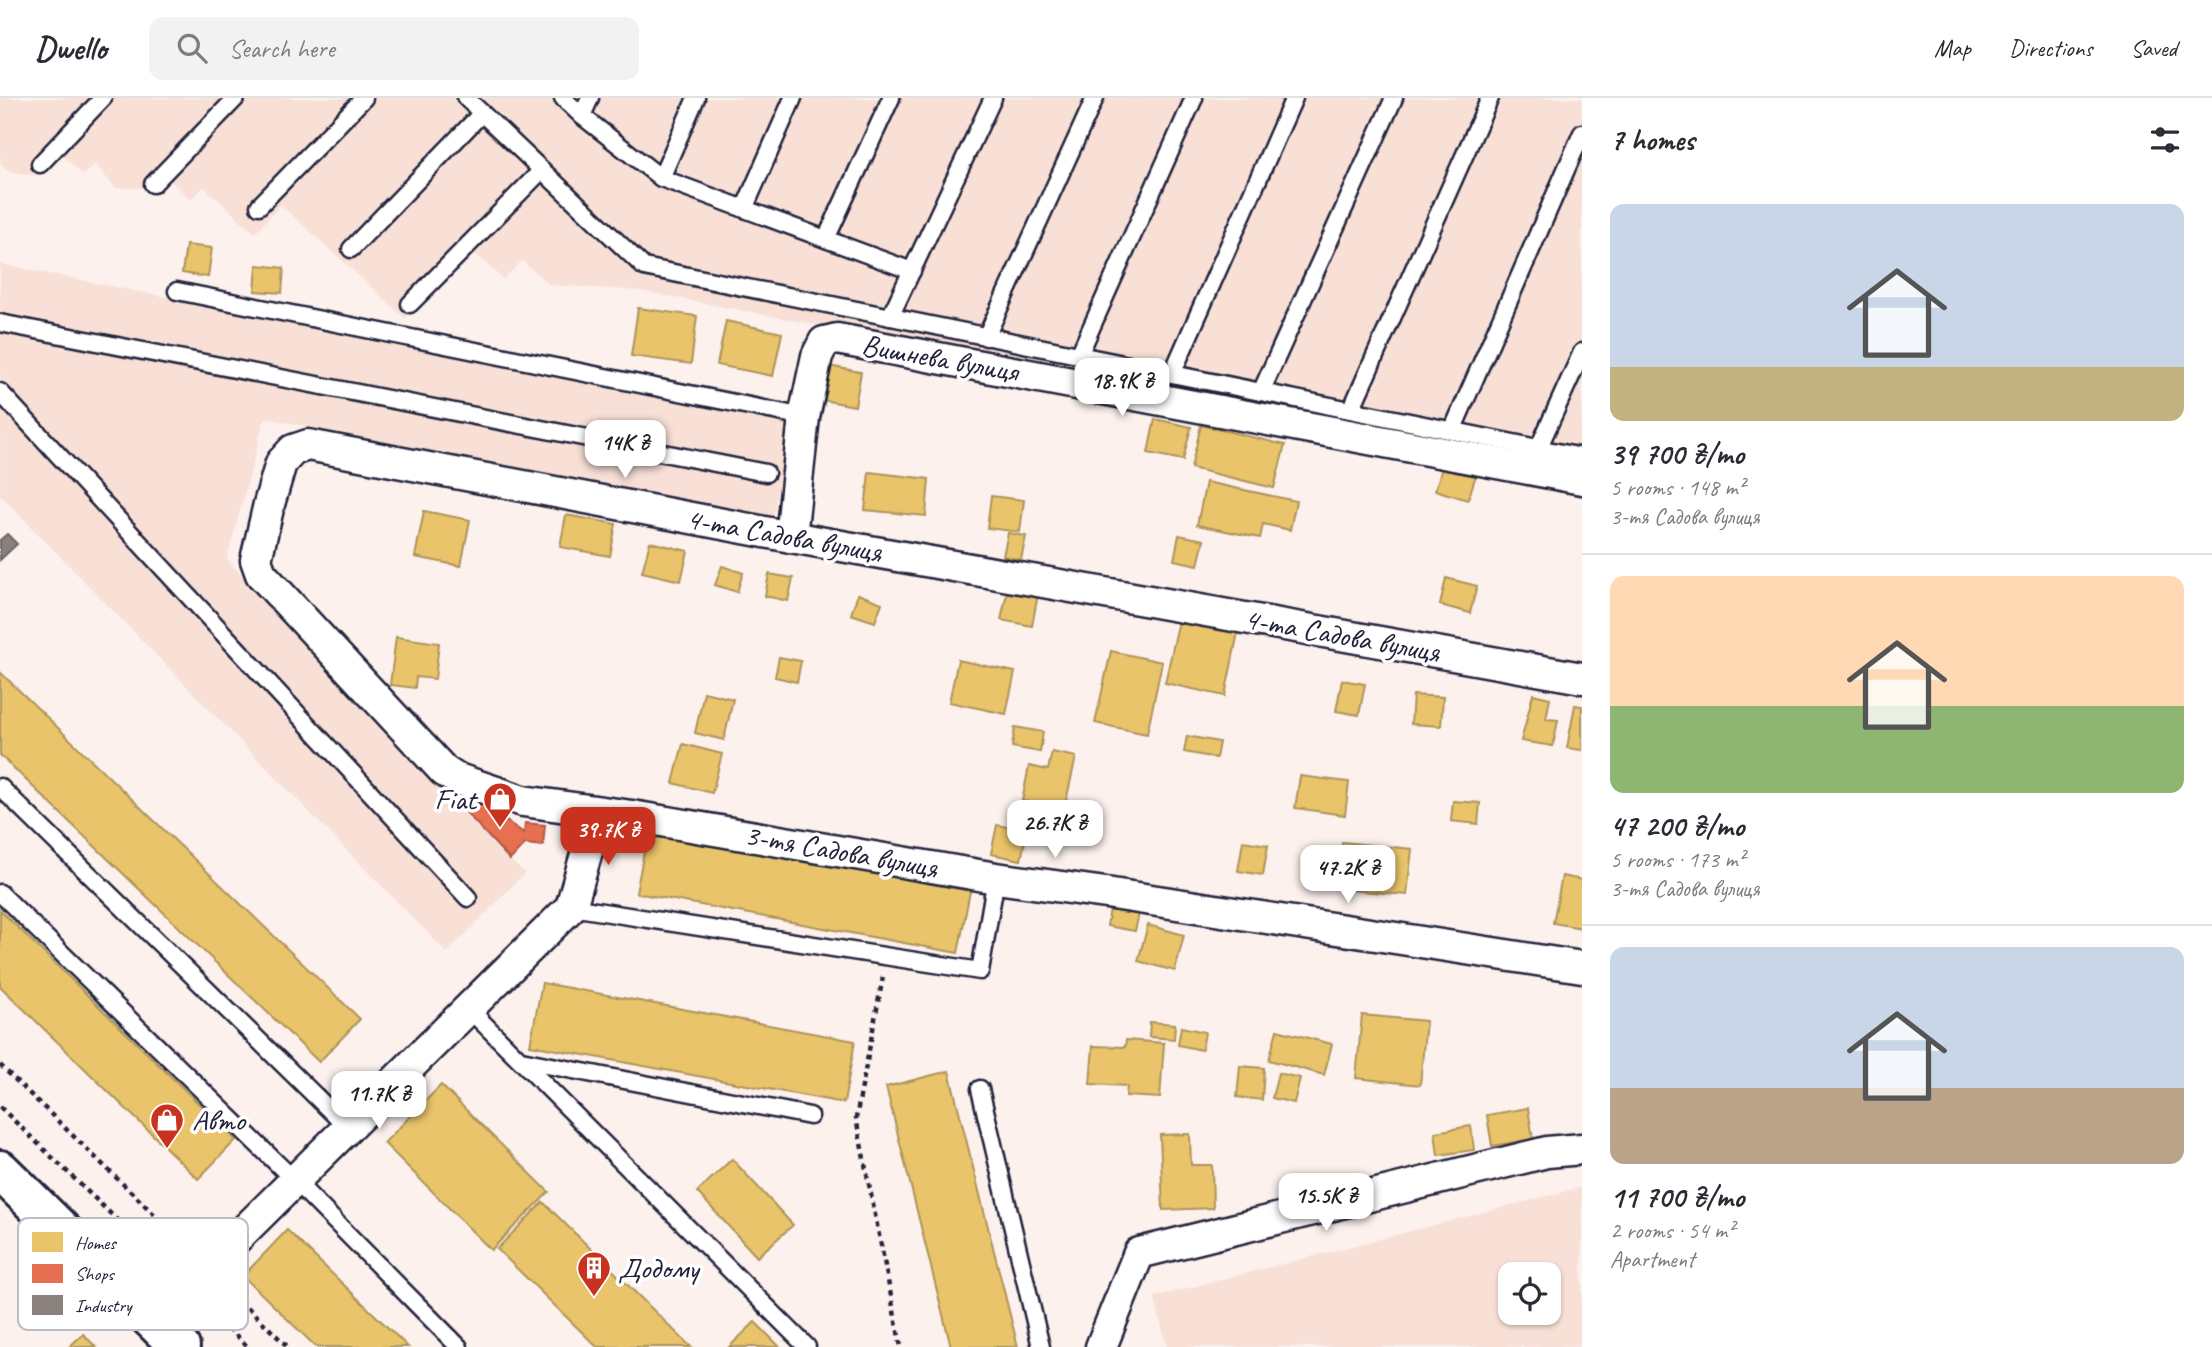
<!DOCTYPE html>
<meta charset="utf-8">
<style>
body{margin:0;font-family:Caveat,sans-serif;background:#f2f2f3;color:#2b2b33;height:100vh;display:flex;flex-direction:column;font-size:26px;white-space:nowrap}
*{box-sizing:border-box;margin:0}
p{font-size:23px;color:#7c7c81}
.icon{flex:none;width:38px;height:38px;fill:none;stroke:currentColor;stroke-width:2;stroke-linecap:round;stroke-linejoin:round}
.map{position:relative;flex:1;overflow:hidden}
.drawer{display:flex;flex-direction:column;background:#fff;width:630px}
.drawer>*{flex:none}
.controls{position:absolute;left:1498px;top:1164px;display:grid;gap:14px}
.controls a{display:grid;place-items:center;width:63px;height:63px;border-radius:14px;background:#fff;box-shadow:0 2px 5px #0004;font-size:35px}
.price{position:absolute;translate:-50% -60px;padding:0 16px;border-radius:14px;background:#fff;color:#222;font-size:23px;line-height:46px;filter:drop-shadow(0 2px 4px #0008)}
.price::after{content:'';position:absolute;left:50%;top:42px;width:21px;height:16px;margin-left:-10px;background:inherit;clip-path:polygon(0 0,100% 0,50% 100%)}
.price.current{background:#c8321e;color:#fff}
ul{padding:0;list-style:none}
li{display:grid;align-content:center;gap:14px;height:371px;padding:0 28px}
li+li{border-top:2px solid #e1e1e2}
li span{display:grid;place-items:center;height:217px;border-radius:14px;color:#555}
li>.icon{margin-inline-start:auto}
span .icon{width:126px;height:126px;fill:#fffc;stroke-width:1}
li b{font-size:30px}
h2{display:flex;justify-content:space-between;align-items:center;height:84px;padding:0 28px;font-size:30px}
header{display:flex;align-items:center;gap:42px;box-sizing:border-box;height:98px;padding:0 35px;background:#fff;border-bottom:2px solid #e1e1e2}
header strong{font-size:33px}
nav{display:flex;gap:38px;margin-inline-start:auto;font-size:24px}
.search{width:490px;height:63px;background:#f2f2f3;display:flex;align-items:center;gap:18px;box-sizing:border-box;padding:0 24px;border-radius:14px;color:#7c7c81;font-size:26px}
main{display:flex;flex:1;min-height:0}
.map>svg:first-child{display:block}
.built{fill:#f8e0d7;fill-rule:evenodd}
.homes{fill:#e9c46a;stroke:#ad935c;stroke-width:2}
.shops{fill:#e76f51;stroke:#ac584a;stroke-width:2}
.industry{fill:#8a817c;stroke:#6b6468;stroke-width:2}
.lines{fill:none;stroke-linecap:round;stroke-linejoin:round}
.lane-casing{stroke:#22223b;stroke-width:21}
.street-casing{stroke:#22223b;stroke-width:35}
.secondary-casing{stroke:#22223b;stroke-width:44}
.path{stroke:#22223b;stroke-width:4.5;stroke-dasharray:5 5;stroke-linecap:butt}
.lane{stroke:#fff;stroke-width:16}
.street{stroke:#fff;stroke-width:30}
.secondary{stroke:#fff;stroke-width:38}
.labels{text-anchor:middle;stroke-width:7;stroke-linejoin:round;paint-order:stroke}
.street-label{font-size:30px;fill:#22223b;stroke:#fff}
.poi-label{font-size:30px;fill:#22223b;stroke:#fff;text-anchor:start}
.key{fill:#fff;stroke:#bdbdc4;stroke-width:2}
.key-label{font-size:19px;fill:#22223b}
</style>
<header>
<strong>Dwello</strong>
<div class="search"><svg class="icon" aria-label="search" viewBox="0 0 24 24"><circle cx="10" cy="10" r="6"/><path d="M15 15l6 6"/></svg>Search here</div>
<nav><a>Map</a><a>Directions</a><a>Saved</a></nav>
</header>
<main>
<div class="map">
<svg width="1582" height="1249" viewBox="0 0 1582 1249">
<rect width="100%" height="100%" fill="#fcf1ed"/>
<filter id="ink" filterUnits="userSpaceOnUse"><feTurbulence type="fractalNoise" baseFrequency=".0143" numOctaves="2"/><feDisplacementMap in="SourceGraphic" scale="14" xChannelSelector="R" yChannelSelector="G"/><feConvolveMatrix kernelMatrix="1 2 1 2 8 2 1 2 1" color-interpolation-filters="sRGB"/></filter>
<g filter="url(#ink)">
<g class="built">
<path d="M0,0h1582v374l-941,-181 -91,-6 -28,-24 -19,18 -27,-24 -15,5 -56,58 -124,-113 -26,28 -51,-46 -13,12 -24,-21 -9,10h-43l-20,-24 -11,12 -23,-22 -23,22 -30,-5 -8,-8z"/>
<path d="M0,166l788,157 -15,99 -508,-102 -38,141 283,301 15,13 -78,80 -447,-458z"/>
<path d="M1582,1089v160h-415l-13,-50zM1510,1176h39v38h-39z"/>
</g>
<g class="homes">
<path d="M186,147l26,3 -4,29 -26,-4z"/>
<path d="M257,167l27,3 -2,25 -27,-2z"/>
<path d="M638,210l59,8 -6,48 -60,-8z"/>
<path d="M726,223l56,12 -9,43 -56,-11z"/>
<path d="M823,267l38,7 -6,34 -38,-7z"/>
<path d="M1155,321l36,8 -8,33 -35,-7z"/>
<path d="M1201,327l84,20 -11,43 -83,-20z"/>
<path d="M1444,364l33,10 -9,28 -33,-10z"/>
<path d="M869,374l60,7 -3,37 -61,-6z"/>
<path d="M1206,384l90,19 -6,29 -27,-6 -3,14 -63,-13z"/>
<path d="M991,398l33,4 -4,32 -33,-4z"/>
<path d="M424,413l46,9 -9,46 -46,-9z"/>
<path d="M566,417l50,9 -6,32 -50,-9z"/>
<path d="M1008,435l18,3 -5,24 -18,-4z"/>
<path d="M1179,437l25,5 -6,25 -24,-5z"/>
<path d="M650,444l38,9 -7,30 -39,-9z"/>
<path d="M722,468l21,7 -6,19 -22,-7z"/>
<path d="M769,476l24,4 -5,23 -23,-5z"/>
<path d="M1446,480l31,8 -7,27 -30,-8z"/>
<path d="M1008,490l30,6 -6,32 -31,-6z"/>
<path d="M858,496l24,9 -7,19 -24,-8z"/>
<path d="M1179,522l59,12 -13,64 -60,-13z"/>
<path d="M396,539l43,6 -4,36 -19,-2 -1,11 -25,-3z"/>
<path d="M1111,553l51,11 -15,72 -52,-11z"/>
<path d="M779,559l22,4 -4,21 -22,-5z"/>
<path d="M958,562l57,12 -9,42 -57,-12z"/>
<path d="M0,574l360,347 -41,43 -319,-307z"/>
<path d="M1342,582l23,4 -6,31 -23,-4z"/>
<path d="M704,594l29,7 -9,41 -29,-7z"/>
<path d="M1533,596l17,4 -4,21 12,1 -5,26 -32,-5z"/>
<path d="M1413,597l30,2 -2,29 -30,-2z"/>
<path d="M1575,607l7,1v44l-15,-2z"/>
<path d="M1015,629l28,5 -3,20 -28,-5z"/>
<path d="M1187,638l32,6 -3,16 -32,-6z"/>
<path d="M683,646l39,10 -10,39 -39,-10z"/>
<path d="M1052,654l24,5 -12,53 -9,-2 -2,10 -26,-6 2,-10 -7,-1 7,-35 19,4z"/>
<path d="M1300,678l49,6 -4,33 -50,-7z"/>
<path d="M1453,703l27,2 -2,21 -27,-3z"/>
<path d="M997,727l30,6 -6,29 -30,-6z"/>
<path d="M648,733l322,60 -12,62 -322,-60z"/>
<path d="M1243,743l25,4 -5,30 -25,-4z"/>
<path d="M1342,744l70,7 -5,46 -69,-6z"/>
<path d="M1562,778l20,4v48l-29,-5z"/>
<path d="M1111,805l29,6 -5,22 -28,-5z"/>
<path d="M0,812l236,230 -38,39 -198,-193z"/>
<path d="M1148,827l36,10 -9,36 -37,-10z"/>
<path d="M542,885l313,58 -11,62 -314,-58z"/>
<path d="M1362,917l64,6 -6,64 -64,-7z"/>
<path d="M1150,924l25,2 -1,15 -25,-2z"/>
<path d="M1181,929l24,5 -3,18 -24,-5z"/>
<path d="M1277,932l55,14 -8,31 -55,-15z"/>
<path d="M1126,942l38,3 -4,55 -34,-2 1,-10 -37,-2 3,-38 32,1z"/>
<path d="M1240,968l24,2 -2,32 -25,-3z"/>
<path d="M949,973l69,276h-67l-65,-260z"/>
<path d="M1278,975l22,5 -6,25 -22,-5z"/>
<path d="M441,987l108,107 -58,58 -107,-107z"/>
<path d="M1528,1010l5,31 -41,7 -5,-31z"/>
<path d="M1471,1028l3,24 -36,5 -3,-23z"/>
<path d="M1190,1036l1,31h21l1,43 -50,2 -3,-75z"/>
<path d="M732,1061l61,66 -36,32 -60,-65z"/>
<path d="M543,1104l148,145h-94l-100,-98z"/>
<path d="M287,1132l121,117h-92l-73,-71z"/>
<path d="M755,1224l25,25h-51z"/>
<path d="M83,1236l13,13h-27z"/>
</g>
<path class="shops" d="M475,702l49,33 1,-10 20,2 -2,21 -18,-2 -15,16 -46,-50z"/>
<path class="industry" d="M7,436l10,10 -17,16v-20z"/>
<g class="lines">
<g class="lane-casing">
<g id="lane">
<path d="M466,0l178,169 938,190"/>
<path d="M563,0l19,18 79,62 251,93"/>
<path d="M582,18l8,-18"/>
<path d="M40,66l63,-66"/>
<path d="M661,80l35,-80"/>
<path d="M153,86l83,-86"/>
<path d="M259,108l105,-108"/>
<path d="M744,111l49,-111"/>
<path d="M826,141l65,-141"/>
<path d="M351,151l131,-136"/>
<path d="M177,193l627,126"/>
<path d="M410,206l132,-134"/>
<path d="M890,219l103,-219"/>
<path d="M0,225l766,150"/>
<path d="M986,239l109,-239"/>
<path d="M1079,257l115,-257"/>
<path d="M1172,276l122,-276"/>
<path d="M0,294l468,506"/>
<path d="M1261,294l133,-294"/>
<path d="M1351,312l139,-312"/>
<path d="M1452,333l130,-298"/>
<path d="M1538,351l44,-97"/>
<path d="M0,689l347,340"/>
<path d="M0,795l294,287 165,167"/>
<path d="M571,809l409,64 16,-93"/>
<path d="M468,910l339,339"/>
<path d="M521,962l289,56"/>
<path d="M980,991l61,258"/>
</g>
</g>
<g class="street-casing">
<g id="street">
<path d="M791,439l13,-120 13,-61 7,-14 13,-3 745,140"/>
<path d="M1582,580l-791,-141 -483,-92 -15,5 -12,13 -12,41 -13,56 5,14 183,197 11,7 68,23 109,15 364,62 110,15 476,74"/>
<path d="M153,1223l418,-414 27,-94"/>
<path d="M1101,1249l38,-94 408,-101 35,-3"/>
</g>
</g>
<g class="secondary-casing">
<path id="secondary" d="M0,1072l180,177"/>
</g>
<g class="path">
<path d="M883,879l-27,141 45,229"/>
<path d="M0,967l188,182"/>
<path d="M0,1009l168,162"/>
<path d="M226,1188l62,61"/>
<path d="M207,1209l41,40"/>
</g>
<use href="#lane" class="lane"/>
<use href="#street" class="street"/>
<use href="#secondary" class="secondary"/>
</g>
</g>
<defs>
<g id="shop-pin" transform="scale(1.75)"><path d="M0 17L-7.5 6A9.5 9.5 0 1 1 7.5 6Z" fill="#c8321e" stroke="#fff"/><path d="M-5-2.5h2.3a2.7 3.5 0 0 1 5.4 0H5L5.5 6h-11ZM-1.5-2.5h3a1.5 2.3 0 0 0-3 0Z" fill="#fff"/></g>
<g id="building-pin" transform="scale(1.75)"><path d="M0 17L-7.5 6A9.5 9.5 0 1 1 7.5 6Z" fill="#c8321e" stroke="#fff"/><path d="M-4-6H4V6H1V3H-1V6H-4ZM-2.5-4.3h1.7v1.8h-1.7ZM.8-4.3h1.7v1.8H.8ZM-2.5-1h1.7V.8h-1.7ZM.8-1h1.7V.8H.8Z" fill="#fff"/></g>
</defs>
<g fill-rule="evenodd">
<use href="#shop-pin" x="500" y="701"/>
<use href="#shop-pin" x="167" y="1022"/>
<use href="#building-pin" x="594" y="1170"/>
</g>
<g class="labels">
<g class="street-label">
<text transform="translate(940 260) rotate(10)" y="10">Вишнева вулиця</text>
<text transform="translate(784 437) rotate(10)" y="10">4-та Садова вулиця</text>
<text transform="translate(1342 537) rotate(10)" y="10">4-та Садова вулиця</text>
<text transform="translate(841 753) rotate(10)" y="10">3-тя Садова вулиця</text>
</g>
<g class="poi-label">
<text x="476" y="711" text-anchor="end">Fiat</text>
<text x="192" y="1032">Авто</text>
<text x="618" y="1180">Додому</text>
</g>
</g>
<rect x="18" y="1120" width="230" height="112" rx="10" class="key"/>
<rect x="32" y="1134" width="31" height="20" fill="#e9c46a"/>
<rect x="32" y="1166" width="31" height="19" fill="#e76f51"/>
<rect x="32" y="1197" width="31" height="20" fill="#8a817c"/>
<g class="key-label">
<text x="75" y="1151">Homes</text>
<text x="75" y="1182">Shops</text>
<text x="75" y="1214">Industry</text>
</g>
</svg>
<div class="controls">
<a><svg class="icon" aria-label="locate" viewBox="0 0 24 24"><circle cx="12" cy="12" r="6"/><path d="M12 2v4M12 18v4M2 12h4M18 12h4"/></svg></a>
</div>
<b class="price" style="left:1122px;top:320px">18.9K ₴</b>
<b class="price" style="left:625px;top:382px">14K ₴</b>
<b class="price" style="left:1055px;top:762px">26.7K ₴</b>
<b class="price current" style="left:608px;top:769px">39.7K ₴</b>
<b class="price" style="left:1348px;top:807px">47.2K ₴</b>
<b class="price" style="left:379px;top:1033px">11.7K ₴</b>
<b class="price" style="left:1326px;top:1135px">15.5K ₴</b>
</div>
<section class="drawer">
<h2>7 homes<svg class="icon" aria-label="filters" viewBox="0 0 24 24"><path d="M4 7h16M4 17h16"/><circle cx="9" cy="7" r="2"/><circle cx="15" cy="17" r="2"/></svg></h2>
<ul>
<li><span style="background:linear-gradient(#c9d6e8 75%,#c2b280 0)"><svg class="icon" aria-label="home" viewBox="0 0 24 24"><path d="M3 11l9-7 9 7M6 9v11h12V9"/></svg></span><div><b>39 700 ₴/mo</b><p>5 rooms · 148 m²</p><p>3-тя Садова вулиця</p></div></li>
<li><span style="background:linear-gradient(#ffd9b3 60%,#8fb573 0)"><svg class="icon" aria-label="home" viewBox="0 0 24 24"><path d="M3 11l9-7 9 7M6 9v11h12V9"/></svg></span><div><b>47 200 ₴/mo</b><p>5 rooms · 173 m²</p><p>3-тя Садова вулиця</p></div></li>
<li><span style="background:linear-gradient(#c9d6e8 65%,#b9a48a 0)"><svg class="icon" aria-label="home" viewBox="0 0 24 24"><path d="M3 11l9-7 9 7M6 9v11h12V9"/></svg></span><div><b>11 700 ₴/mo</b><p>2 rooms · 54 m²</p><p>Apartment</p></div></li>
</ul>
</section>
</main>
